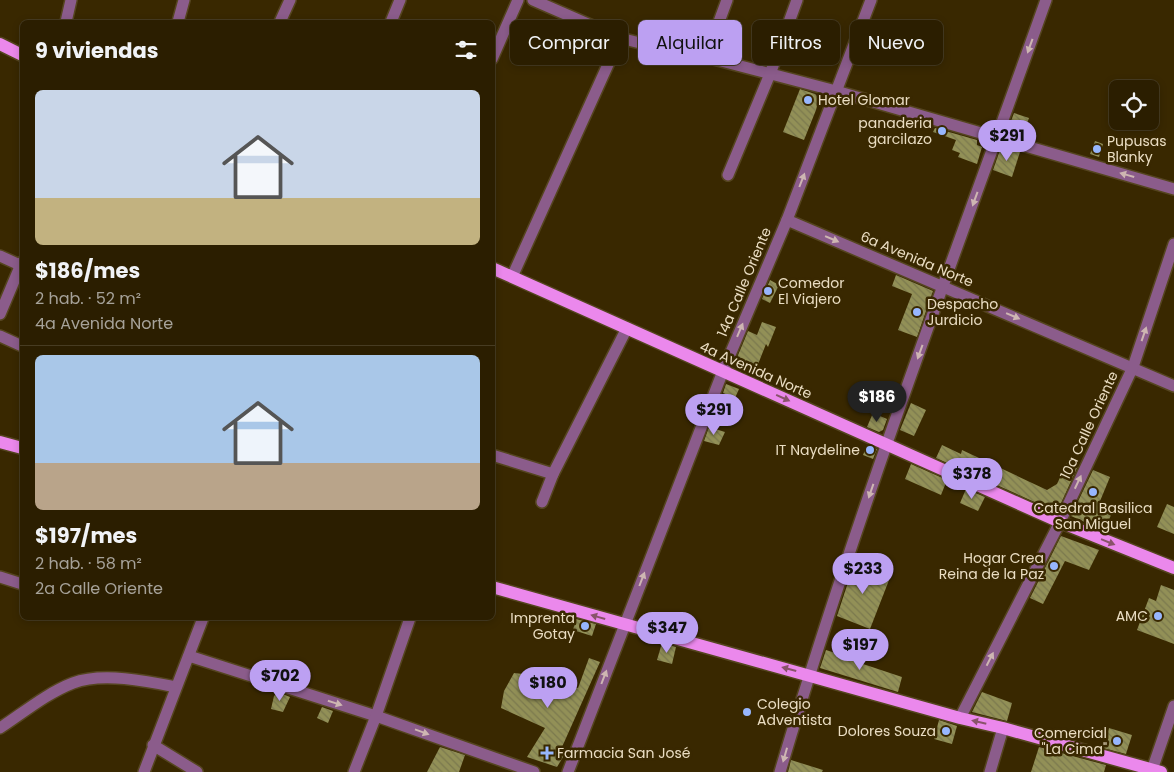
<!DOCTYPE html>
<html lang="es">
<meta charset="utf-8">
<style>
body{margin:0;font-family:Poppins,sans-serif;background:#372b0f;color:#f1f3f6;height:100vh;display:flex;flex-direction:column;font-size:19px;white-space:nowrap}
*{box-sizing:border-box;margin:0}
p{font-size:16px;color:#a6a299}
.icon{flex:none;width:28px;height:28px;fill:none;stroke:currentColor;stroke-width:2;stroke-linecap:round;stroke-linejoin:round}
.map{position:relative;flex:1;overflow:hidden}
.drawer{position:absolute;left:20px;top:20px;width:475px;height:600px;display:flex;flex-direction:column;background:#2b1e00;border-radius:8px;box-shadow:0 2px 8px #0003,0 0 0 1px #473c22}
.drawer>*{flex:none}
.top-card{position:absolute;left:510px;top:20px;width:475px;height:45px;display:flex;gap:10px}
.fabs{position:absolute;left:1109px;top:80px;display:grid;gap:10px}
.fabs a{display:grid;place-items:center;width:50px;height:50px;border-radius:8px;background:#2b1e00;box-shadow:0 2px 8px #0003,0 0 0 1px #473c22;font-size:25px}
.price{position:absolute;translate:-50% -42px;padding:0 11px;border-radius:18px;background:#bca0f2;color:#111;font-size:16px;line-height:32px;filter:drop-shadow(0 1px 2px #0008)}
.price::after{content:'';position:absolute;left:50%;top:30px;width:15px;height:11px;margin-left:-8px;background:inherit;clip-path:polygon(0 0,100% 0,50% 100%)}
.price.selected{background:#222;color:#fff}
ul{padding:0;list-style:none}
li{display:grid;align-content:center;gap:10px;height:265px;padding:0 15px}
li+li{border-top:1px solid #473c22}
li span{display:grid;place-items:center;height:155px;border-radius:8px;color:#555}
li>.icon{margin-inline-start:auto}
span .icon{width:90px;height:90px;fill:#fffc;stroke-width:1}
li b{font-size:21px}
h2{display:flex;justify-content:space-between;align-items:center;height:60px;padding:0 15px;font-size:21px}
.pill{padding:0 18px;border-radius:8px;background:#2b1e00;box-shadow:0 2px 8px #0003,0 0 0 1px #473c22;font-size:18px;line-height:45px}
.pill.selected{background:#bca0f2;color:#111}
.map>svg:first-child{display:block}
.building{fill:url(#building-back-hatch)}
.lines{fill:none;stroke-linecap:round;stroke-linejoin:round}
.minor-casing{stroke:#55451f;stroke-width:14}
.major-casing{stroke:#55451f;stroke-width:15}
.minor{stroke:#8b5c8b;stroke-width:11}
.major{stroke:#eb88ec;stroke-width:12}
.oneway{fill:#ceb6b2}
.oneway2{fill:#89536a}
.poi-dot{fill:#97b6fd;stroke:#392800;stroke-width:2}
.labels{text-anchor:middle;stroke-width:5;stroke-linejoin:round;paint-order:stroke}
.poi-label{font-size:14px;fill:#eaddc2;stroke:#392800;text-anchor:end}
.street-label{font-size:14px;fill:#eaddc2;stroke:#392800}
</style>
<div class="map">
<svg width="1174" height="772" viewBox="0 0 1174 772">
<defs>
<pattern id="building-back-hatch" width="6" height="6" patternUnits="userSpaceOnUse" patternTransform="scale(1.25)"><rect width="6" height="6" fill="#929057"/><path d="M-1 5l2 2M0 0l6 6M5-1l2 2" fill="none" stroke="#7b794e"/></pattern>
</defs>
<rect width="100%" height="100%" fill="#392800"/>
<g class="building">
<path d="M800,89l15,5 4,4 -3,12 -12,30 -21,-8z"/>
<path d="M1014,113l15,5 -7,19 -11,-3 -3,-5z"/>
<path d="M935,128l42,12v5l5,2 -5,17 -19,-7 2,-4 -8,-3 4,-10 -23,-8z"/>
<path d="M1095,141l8,3 -4,13 -9,-3z"/>
<path d="M1001,147l19,5 -8,25 -19,-7z"/>
<path d="M896,275l37,16 -16,46 -19,-7 14,-36 -20,-8z"/>
<path d="M770,280l9,5 -9,18 -8,-4z"/>
<path d="M762,322l14,5 -8,20 -2,-3 -11,28 -18,-8 -1,-4 12,-29 9,4z"/>
<path d="M726,384l13,5 -4,9 -12,-5z"/>
<path d="M911,403l15,7 -12,26 -14,-6z"/>
<path d="M873,413l14,6 -4,11 -4,2 -12,-5z"/>
<path d="M709,427l16,5 -6,13 -15,-4z"/>
<path d="M867,445l10,4 -4,10 -10,-4z"/>
<path d="M942,445l19,9 1,-4 85,40 10,-6 11,-24 10,6 -21,46 -121,-54z"/>
<path d="M911,464l36,16 -6,15 -36,-16z"/>
<path d="M1093,470l17,7 -12,29 14,6 -7,19 -34,-15z"/>
<path d="M966,489l19,8 -7,14 -18,-8z"/>
<path d="M1167,504l7,3v27l-17,-7z"/>
<path d="M1061,536l38,14 -10,20 -24,-9 -22,43 -13,-6z"/>
<path d="M855,561l36,14 -21,54 -33,-13z"/>
<path d="M1161,585l13,5v54l-37,-14 12,-32 7,3z"/>
<path d="M576,619l20,5 -4,12 -19,-6z"/>
<path d="M662,643l14,4 -4,17 -15,-4z"/>
<path d="M826,650l28,9v2l48,16 -4,15 -78,-24z"/>
<path d="M589,658l11,4 -38,85 6,2 -11,18 -30,-10 18,-29 -44,-20 3,-17 10,-18 18,2 46,13z"/>
<path d="M278,692l12,5 -7,15 -12,-3 3,-13z"/>
<path d="M982,692l30,11 -5,18 -35,-9z"/>
<path d="M322,707l11,4 -5,12 -11,-5z"/>
<path d="M939,720l18,6 -5,18 -18,-5z"/>
<path d="M1109,728l23,7 -6,19 -23,-6z"/>
<path d="M440,747l25,8 -6,17h-32z"/>
<path d="M1039,747l67,18 -2,7h-73z"/>
<path d="M791,760l32,10 -1,2h-34z"/>
</g>
<g class="lines">
<g class="minor-casing">
<g id="minor">
<path d="M533,0l87,38 56,14 30,5 130,34 338,98"/>
<path d="M66,22l5,-22"/>
<path d="M178,22l6,-22"/>
<path d="M280,22l10,-22"/>
<path d="M391,22l9,-22"/>
<path d="M706,57l21,-57"/>
<path d="M492,59l26,-59"/>
<path d="M728,175l42,-101 27,-74"/>
<path d="M787,220l387,166"/>
<path d="M0,256l22,10"/>
<path d="M512,277l108,-239"/>
<path d="M0,314l22,-52"/>
<path d="M0,336l22,10"/>
<path d="M492,455l61,19"/>
<path d="M542,502l11,-28 74,-146"/>
<path d="M0,577l22,7"/>
<path d="M189,656l187,60 158,56"/>
<path d="M960,718l100,-196 73,-155 41,-123"/>
<path d="M0,728c23,-15 47,-35 73,-45 29,-11 74,-2 103,4"/>
<path d="M153,745l44,27"/>
<path d="M144,772l59,-154"/>
<path d="M354,772l22,-56 34,-98"/>
<path d="M568,772l155,-401 64,-151 84,-220"/>
<path d="M780,772c77,-261 175,-516 266,-772"/>
<path d="M990,772l13,-44"/>
<path d="M1149,772l3,-2 22,-64"/>
</g>
</g>
<g class="major-casing">
<g id="major">
<path d="M0,44l22,11"/>
<path d="M492,268l568,254 114,46"/>
<path d="M0,442l22,6"/>
<path d="M492,587l468,131 43,10 158,44"/>
</g>
</g>
<use href="#minor" class="minor"/>
<use href="#major" class="major"/>
</g>
<defs><path id="oneway-solid" d="M-6-.8H1V-3.2L6.5 0L1 3.2V.8H-6Z" transform="scale(1.25)"/></defs>
<g class="oneway">
<use href="#oneway-solid" transform="translate(1030 46) rotate(110)"/>
<use href="#oneway-solid" transform="translate(1127 175) rotate(-164)"/>
<use href="#oneway-solid" transform="translate(802 180) rotate(-69)"/>
<use href="#oneway-solid" transform="translate(975 199) rotate(110)"/>
<use href="#oneway-solid" transform="translate(832 239) rotate(23)"/>
<use href="#oneway-solid" transform="translate(1013 316) rotate(23)"/>
<use href="#oneway-solid" transform="translate(740 330) rotate(-67)"/>
<use href="#oneway-solid" transform="translate(1144 334) rotate(-71)"/>
<use href="#oneway-solid" transform="translate(920 352) rotate(110)"/>
<use href="#oneway-solid" transform="translate(1078 482) rotate(-65)"/>
<use href="#oneway-solid" transform="translate(871 491) rotate(109)"/>
<use href="#oneway-solid" transform="translate(642 579) rotate(-69)"/>
<use href="#oneway-solid" transform="translate(990 659) rotate(-63)"/>
<use href="#oneway-solid" transform="translate(604 677) rotate(-69)"/>
<use href="#oneway-solid" transform="translate(335 703) rotate(18)"/>
<use href="#oneway-solid" transform="translate(422 732) rotate(20)"/>
<use href="#oneway-solid" transform="translate(785 755) rotate(106)"/>
</g>
<g class="oneway2">
<use href="#oneway-solid" transform="translate(783 398) rotate(24)"/>
<use href="#oneway-solid" transform="translate(1108 542) rotate(22)"/>
<use href="#oneway-solid" transform="translate(598 617) rotate(-164)"/>
<use href="#oneway-solid" transform="translate(789 669) rotate(-165)"/>
<use href="#oneway-solid" transform="translate(979 722) rotate(-167)"/>
</g>
<g class="poi-dot">
<circle cx="808" cy="100" r="5"/>
<circle cx="942" cy="131" r="5"/>
<circle cx="1097" cy="149" r="5"/>
<circle cx="768" cy="291" r="5"/>
<circle cx="917" cy="312" r="5"/>
<circle cx="870" cy="450" r="5"/>
<circle cx="1093" cy="492" r="5"/>
<circle cx="1054" cy="566" r="5"/>
<circle cx="1158" cy="616" r="5"/>
<circle cx="585" cy="626" r="5"/>
<circle cx="747" cy="712" r="5"/>
<circle cx="946" cy="731" r="5"/>
<circle cx="1117" cy="741" r="5"/>
<path d="M544.5 745.5h5v5h5v5h-5v5h-5v-5h-5v-5h5z"/>
</g>
<g class="labels">
<g class="poi-label">
<text x="818" y="105" text-anchor="start">Hotel Glomar</text>
<text x="932" y="128">panaderia<tspan x="932" dy="16">garcilazo</tspan></text>
<text x="1107" y="146" text-anchor="start">Pupusas<tspan x="1107" dy="16">Blanky</tspan></text>
<text x="778" y="288" text-anchor="start">Comedor<tspan x="778" dy="16">El Viajero</tspan></text>
<text x="927" y="309" text-anchor="start">Despacho<tspan x="927" dy="16">Jurdicio</tspan></text>
<text x="860" y="455">IT Naydeline</text>
<text x="1093" y="513" text-anchor="middle">Catedral Basilica<tspan x="1093" dy="16">San Miguel</tspan></text>
<text x="1044" y="563">Hogar Crea<tspan x="1044" dy="16">Reina de la Paz</tspan></text>
<text x="1148" y="621">AMC</text>
<text x="575" y="623">Imprenta<tspan x="575" dy="16">Gotay</tspan></text>
<text x="757" y="709" text-anchor="start">Colegio<tspan x="757" dy="16">Adventista</tspan></text>
<text x="936" y="736">Dolores Souza</text>
<text x="1107" y="738">Comercial<tspan x="1107" dy="16">"La Cima"</tspan></text>
<text x="557" y="758" text-anchor="start">Farmacia San José</text>
</g>
<g class="street-label">
<text transform="translate(917 259) rotate(23)" y="5">6a Avenida Norte</text>
<text transform="translate(744 282) rotate(-67)" y="5">14a Calle Oriente</text>
<text transform="translate(756 370) rotate(24)" y="5">4a Avenida Norte</text>
<text transform="translate(1089 425) rotate(-65)" y="5">10a Calle Oriente</text>
</g>
</g>
</svg>
<div class="fabs">
<a><svg class="icon" aria-label="locate" viewBox="0 0 24 24"><circle cx="12" cy="12" r="6"/><path d="M12 2v4M12 18v4M2 12h4M18 12h4"/></svg></a>
</div>
<b class="price" style="left:1007px;top:162px">$291</b>
<b class="price selected" style="left:877px;top:423px">$186</b>
<b class="price" style="left:714px;top:436px">$291</b>
<b class="price" style="left:972px;top:500px">$378</b>
<b class="price" style="left:863px;top:595px">$233</b>
<b class="price" style="left:667px;top:654px">$347</b>
<b class="price" style="left:860px;top:671px">$197</b>
<b class="price" style="left:280px;top:702px">$702</b>
<b class="price" style="left:548px;top:709px">$180</b>
<div class="top-card">
<a class="pill">Comprar</a>
<a class="pill selected">Alquilar</a>
<a class="pill">Filtros</a>
<a class="pill">Nuevo</a>
</div>
<section class="drawer">
<h2>9 viviendas<svg class="icon" aria-label="filters" viewBox="0 0 24 24"><path d="M4 7h16M4 17h16"/><circle cx="9" cy="7" r="2"/><circle cx="15" cy="17" r="2"/></svg></h2>
<ul>
<li><span style="background:linear-gradient(#c9d6e8 70%,#c2b280 0)"><svg class="icon" aria-label="home" viewBox="0 0 24 24"><path d="M3 11l9-7 9 7M6 9v11h12V9"/></svg></span><div><b>$186/mes</b><p>2 hab. · 52 m²</p><p>4a Avenida Norte</p></div></li>
<li><span style="background:linear-gradient(#a9c7e8 70%,#b9a48a 0)"><svg class="icon" aria-label="home" viewBox="0 0 24 24"><path d="M3 11l9-7 9 7M6 9v11h12V9"/></svg></span><div><b>$197/mes</b><p>2 hab. · 58 m²</p><p>2a Calle Oriente</p></div></li>
</ul>
</section>
</div>
